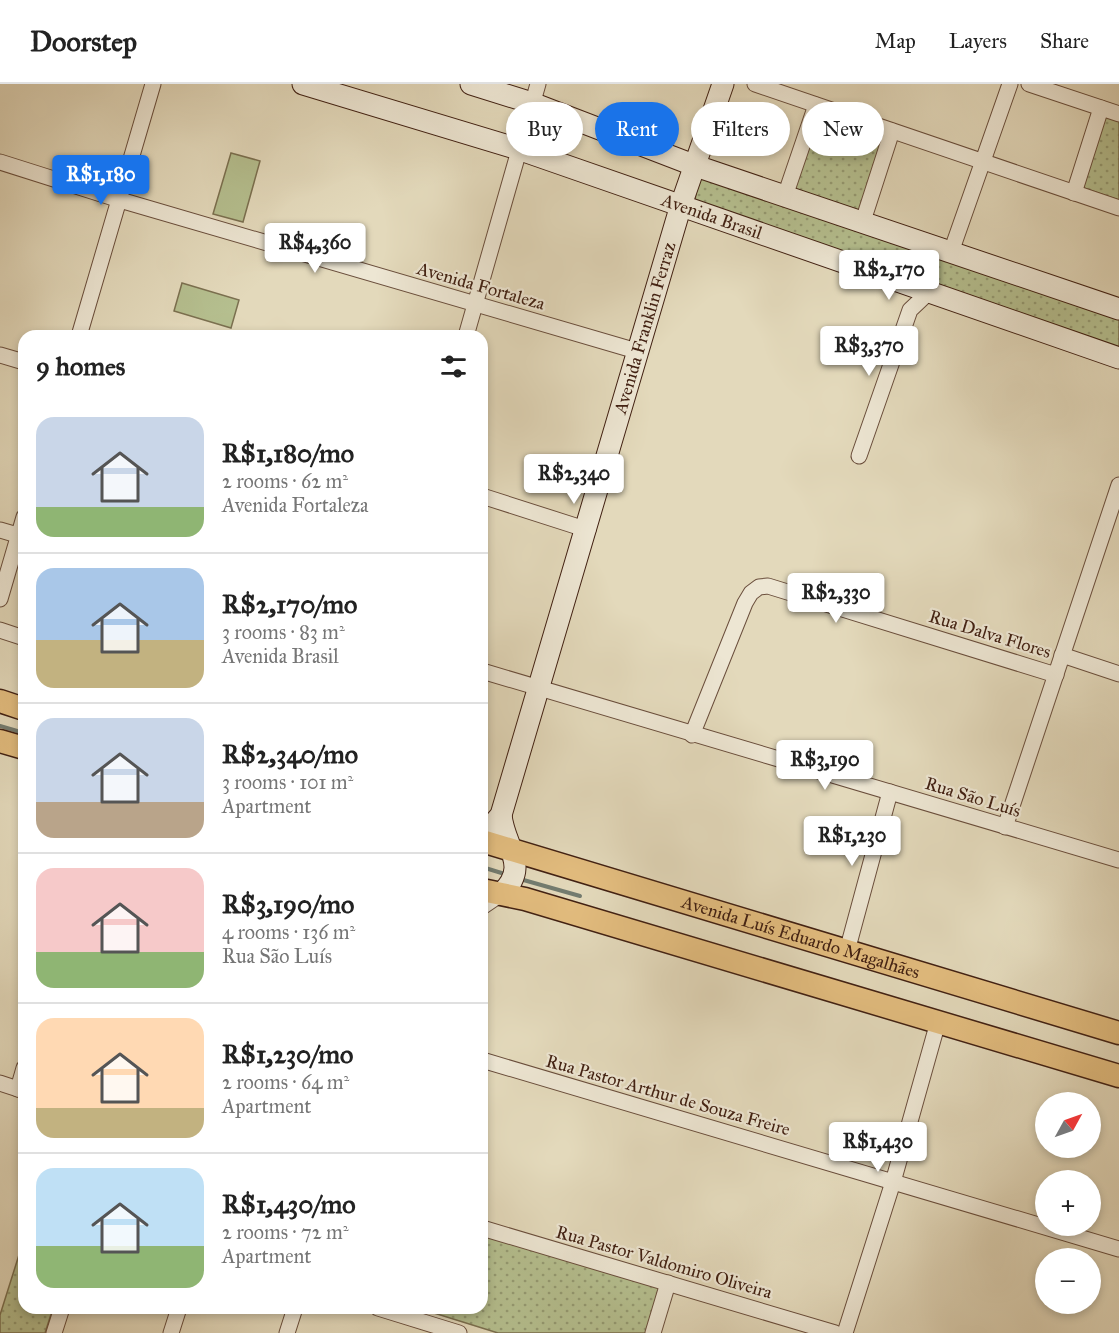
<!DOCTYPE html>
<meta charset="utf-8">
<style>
body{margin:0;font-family:"IM FELL Great Primer",serif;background:#f6f6f6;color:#222;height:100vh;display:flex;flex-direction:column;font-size:22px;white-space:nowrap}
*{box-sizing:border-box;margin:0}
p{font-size:20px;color:#767676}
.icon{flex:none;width:33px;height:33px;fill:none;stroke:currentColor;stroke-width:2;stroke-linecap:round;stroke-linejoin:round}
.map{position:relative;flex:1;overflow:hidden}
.details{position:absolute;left:18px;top:246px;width:470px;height:984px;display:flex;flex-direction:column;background:#fff;border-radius:18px;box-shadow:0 3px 9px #0003}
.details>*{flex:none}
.hud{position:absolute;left:506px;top:18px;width:524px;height:54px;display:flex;gap:12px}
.needle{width:39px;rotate:50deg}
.buttons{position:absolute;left:1035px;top:1008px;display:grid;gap:12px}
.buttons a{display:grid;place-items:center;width:66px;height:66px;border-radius:50%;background:#fff;box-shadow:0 3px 9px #0003;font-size:30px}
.price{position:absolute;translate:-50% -51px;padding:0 14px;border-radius:6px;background:#fff;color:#222;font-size:20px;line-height:39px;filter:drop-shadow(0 2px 3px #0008)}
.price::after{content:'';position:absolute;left:50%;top:36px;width:18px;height:14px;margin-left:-9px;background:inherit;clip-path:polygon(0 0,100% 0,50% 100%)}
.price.active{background:#1a73e8;color:#fff}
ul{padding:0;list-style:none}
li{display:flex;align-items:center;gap:18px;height:150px;padding:0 18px}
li+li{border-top:2px solid #e0e0e0}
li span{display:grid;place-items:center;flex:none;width:168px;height:120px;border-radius:18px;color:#555}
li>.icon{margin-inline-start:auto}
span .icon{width:72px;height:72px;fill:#fffc;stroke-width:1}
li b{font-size:26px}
h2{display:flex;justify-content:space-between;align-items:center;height:72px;padding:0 18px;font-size:26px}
.chip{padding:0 21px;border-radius:27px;background:#fff;box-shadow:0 3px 9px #0003;font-size:21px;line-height:54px}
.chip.active{background:#1a73e8;color:#fff}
header{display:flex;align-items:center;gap:36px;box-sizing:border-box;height:84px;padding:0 30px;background:#fff;border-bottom:2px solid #e0e0e0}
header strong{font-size:28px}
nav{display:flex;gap:33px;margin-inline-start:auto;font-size:21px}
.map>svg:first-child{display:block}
.grass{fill:url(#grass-dots);stroke:#7b7050;stroke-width:1.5}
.pitch{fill:#b5bf8f;stroke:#7b7050;stroke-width:1.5}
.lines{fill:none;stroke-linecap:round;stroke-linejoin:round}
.stream{stroke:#737c70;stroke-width:4}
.street-casing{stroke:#6a4e3c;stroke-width:17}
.secondary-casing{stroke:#412012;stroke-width:23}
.primary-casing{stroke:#412012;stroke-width:25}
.street{stroke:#ede6d3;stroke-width:15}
.secondary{stroke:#ede6d3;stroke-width:21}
.primary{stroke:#e2bc7e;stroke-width:22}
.labels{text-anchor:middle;stroke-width:4.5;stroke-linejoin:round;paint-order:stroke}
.street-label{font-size:18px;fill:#412012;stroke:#ede6d3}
</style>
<header>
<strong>Doorstep</strong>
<nav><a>Map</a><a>Layers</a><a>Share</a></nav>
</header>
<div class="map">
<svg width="1119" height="1249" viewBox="0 0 1119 1249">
<defs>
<pattern id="grass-dots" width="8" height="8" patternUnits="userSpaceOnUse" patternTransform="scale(1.5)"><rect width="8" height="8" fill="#b5bf8f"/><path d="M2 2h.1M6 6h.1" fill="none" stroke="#959b73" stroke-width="1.8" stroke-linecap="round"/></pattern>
</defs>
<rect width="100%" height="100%" fill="#e3d9bb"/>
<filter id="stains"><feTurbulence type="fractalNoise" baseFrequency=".00333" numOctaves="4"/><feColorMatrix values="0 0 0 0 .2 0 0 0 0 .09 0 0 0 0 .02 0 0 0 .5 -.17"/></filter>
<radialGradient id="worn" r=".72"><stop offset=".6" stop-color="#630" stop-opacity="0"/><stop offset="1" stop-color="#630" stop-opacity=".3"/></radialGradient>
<g class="grass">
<path d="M818,26l68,22 -25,80 -68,-22z"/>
<path d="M1106,28l13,4v84l-38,-13z"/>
<path d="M699,91l420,142v30l-424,-147z"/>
<path d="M482,1147l179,52 -14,50h-149l-80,-25h64z"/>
<path d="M24,1155v69h29l-8,25h-45v-18z"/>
</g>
<g class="pitch">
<path d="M231,69l29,8 -17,61 -30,-8z"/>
<path d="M182,199l57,17 -8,28 -57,-17z"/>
</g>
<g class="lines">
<g class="stream">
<path d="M0,642l24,7"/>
<path d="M482,783l26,8"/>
<path d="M520,795l60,17"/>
</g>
<g class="street-casing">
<g id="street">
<path d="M755,0l364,124"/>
<path d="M1029,0l90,30"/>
<path d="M0,78l120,38 520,152"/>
<path d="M1074,109l27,-85"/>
<path d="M785,112l31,-91"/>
<path d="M863,137l29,-90"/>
<path d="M951,168l59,-168"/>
<path d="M79,252l74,-252"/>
<path d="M466,252l72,-252"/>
<path d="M0,271l24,7"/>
<path d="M859,372l51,-146 19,-18"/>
<path d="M482,412l106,34"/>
<path d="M0,446l24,7"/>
<path d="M0,515l24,-82"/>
<path d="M0,546l24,8"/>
<path d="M1062,571l57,19"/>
<path d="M482,587l637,189"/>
<path d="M692,651l53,-132 6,-10 8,-6 9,-1 288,89"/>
<path d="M1005,743l114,-342"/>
<path d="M482,823l19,-13"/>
<path d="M847,867l43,-159"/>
<path d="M482,976l637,189"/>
<path d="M0,999l24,8"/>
<path d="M18,1005l6,-21"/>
<path d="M482,1144l353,105"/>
<path d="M378,1224l81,25"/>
<path d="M54,1249l8,-25"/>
<path d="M171,1249l8,-25"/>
<path d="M287,1249l8,-25"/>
<path d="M653,1249l15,-50"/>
<path d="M845,1249l48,-151 45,-160"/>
</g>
</g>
<g class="secondary-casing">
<g id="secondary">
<path id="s1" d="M303,0l215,65 601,209"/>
<path d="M471,0l61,19 164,63 423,143"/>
<path id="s2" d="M482,753l19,-22 180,-610 42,-121"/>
<path d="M501,810c30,-28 3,-47 0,-79"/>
</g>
</g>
<g class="primary-casing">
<g id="primary">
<path d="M0,617l24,8"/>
<path d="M0,657l24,7"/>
<path id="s3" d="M482,757l637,192"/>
<path d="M482,806l43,9 594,177"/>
</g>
</g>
<use href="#street" class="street"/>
<use href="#secondary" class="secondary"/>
<use href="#primary" class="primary"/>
</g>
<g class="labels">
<g class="street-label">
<text dy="6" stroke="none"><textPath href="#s1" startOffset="430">Avenida Brasil</textPath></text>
<text transform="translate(481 202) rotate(16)" y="6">Avenida Fortaleza</text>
<text dy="6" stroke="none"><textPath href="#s2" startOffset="537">Avenida Franklin Ferraz</textPath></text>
<text transform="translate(990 550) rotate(17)" y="6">Rua Dalva Flores</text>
<text transform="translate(973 713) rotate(17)" y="6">Rua São Luís</text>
<text dy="6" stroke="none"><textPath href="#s3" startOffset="333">Avenida Luís Eduardo Magalhães</textPath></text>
<text transform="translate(668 1011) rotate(16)" y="6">Rua Pastor Arthur de Souza Freire</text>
<text transform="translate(664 1178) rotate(16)" y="6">Rua Pastor Valdomiro Oliveira</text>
</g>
</g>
<rect width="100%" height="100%" filter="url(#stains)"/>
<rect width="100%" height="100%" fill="url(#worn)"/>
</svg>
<div class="buttons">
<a><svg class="needle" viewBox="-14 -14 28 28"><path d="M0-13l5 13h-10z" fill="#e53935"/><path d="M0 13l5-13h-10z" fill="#767676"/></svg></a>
<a>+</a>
<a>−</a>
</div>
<b class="price active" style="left:101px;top:122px">R$1,180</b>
<b class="price" style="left:315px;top:190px">R$4,360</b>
<b class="price" style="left:889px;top:217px">R$2,170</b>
<b class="price" style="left:869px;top:293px">R$3,370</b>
<b class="price" style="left:574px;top:421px">R$2,340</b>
<b class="price" style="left:836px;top:540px">R$2,330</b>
<b class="price" style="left:825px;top:707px">R$3,190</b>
<b class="price" style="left:852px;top:783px">R$1,230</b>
<b class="price" style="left:878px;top:1089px">R$1,430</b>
<div class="hud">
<a class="chip">Buy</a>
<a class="chip active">Rent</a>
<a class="chip">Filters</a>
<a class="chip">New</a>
</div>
<section class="details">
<h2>9 homes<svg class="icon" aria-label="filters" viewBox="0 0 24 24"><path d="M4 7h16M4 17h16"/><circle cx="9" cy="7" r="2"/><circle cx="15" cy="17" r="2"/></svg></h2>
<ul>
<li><span style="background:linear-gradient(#c9d6e8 75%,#8fb573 0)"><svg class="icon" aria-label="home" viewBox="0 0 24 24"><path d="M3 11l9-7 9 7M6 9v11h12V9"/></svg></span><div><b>R$1,180/mo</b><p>2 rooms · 62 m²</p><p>Avenida Fortaleza</p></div></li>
<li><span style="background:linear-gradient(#a9c7e8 60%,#c2b280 0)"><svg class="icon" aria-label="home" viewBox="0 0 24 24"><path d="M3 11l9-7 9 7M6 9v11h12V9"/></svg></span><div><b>R$2,170/mo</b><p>3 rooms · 83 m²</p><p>Avenida Brasil</p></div></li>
<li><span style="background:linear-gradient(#c9d6e8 70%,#b9a48a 0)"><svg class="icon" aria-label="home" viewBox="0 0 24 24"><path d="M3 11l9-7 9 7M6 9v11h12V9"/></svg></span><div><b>R$2,340/mo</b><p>3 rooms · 101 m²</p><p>Apartment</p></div></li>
<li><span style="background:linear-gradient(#f6c9c9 70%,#8fb573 0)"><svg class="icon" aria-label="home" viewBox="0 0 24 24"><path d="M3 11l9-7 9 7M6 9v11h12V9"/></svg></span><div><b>R$3,190/mo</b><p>4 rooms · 136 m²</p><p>Rua São Luís</p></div></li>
<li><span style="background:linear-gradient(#ffd9b3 75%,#c2b280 0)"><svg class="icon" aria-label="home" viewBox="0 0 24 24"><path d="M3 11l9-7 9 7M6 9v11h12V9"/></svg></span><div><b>R$1,230/mo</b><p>2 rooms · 64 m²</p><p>Apartment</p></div></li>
<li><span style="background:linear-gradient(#bfe0f5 65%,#8fb573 0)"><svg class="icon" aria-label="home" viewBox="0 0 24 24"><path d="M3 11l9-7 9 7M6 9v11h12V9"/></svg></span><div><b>R$1,430/mo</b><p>2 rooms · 72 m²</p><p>Apartment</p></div></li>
</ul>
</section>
</div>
